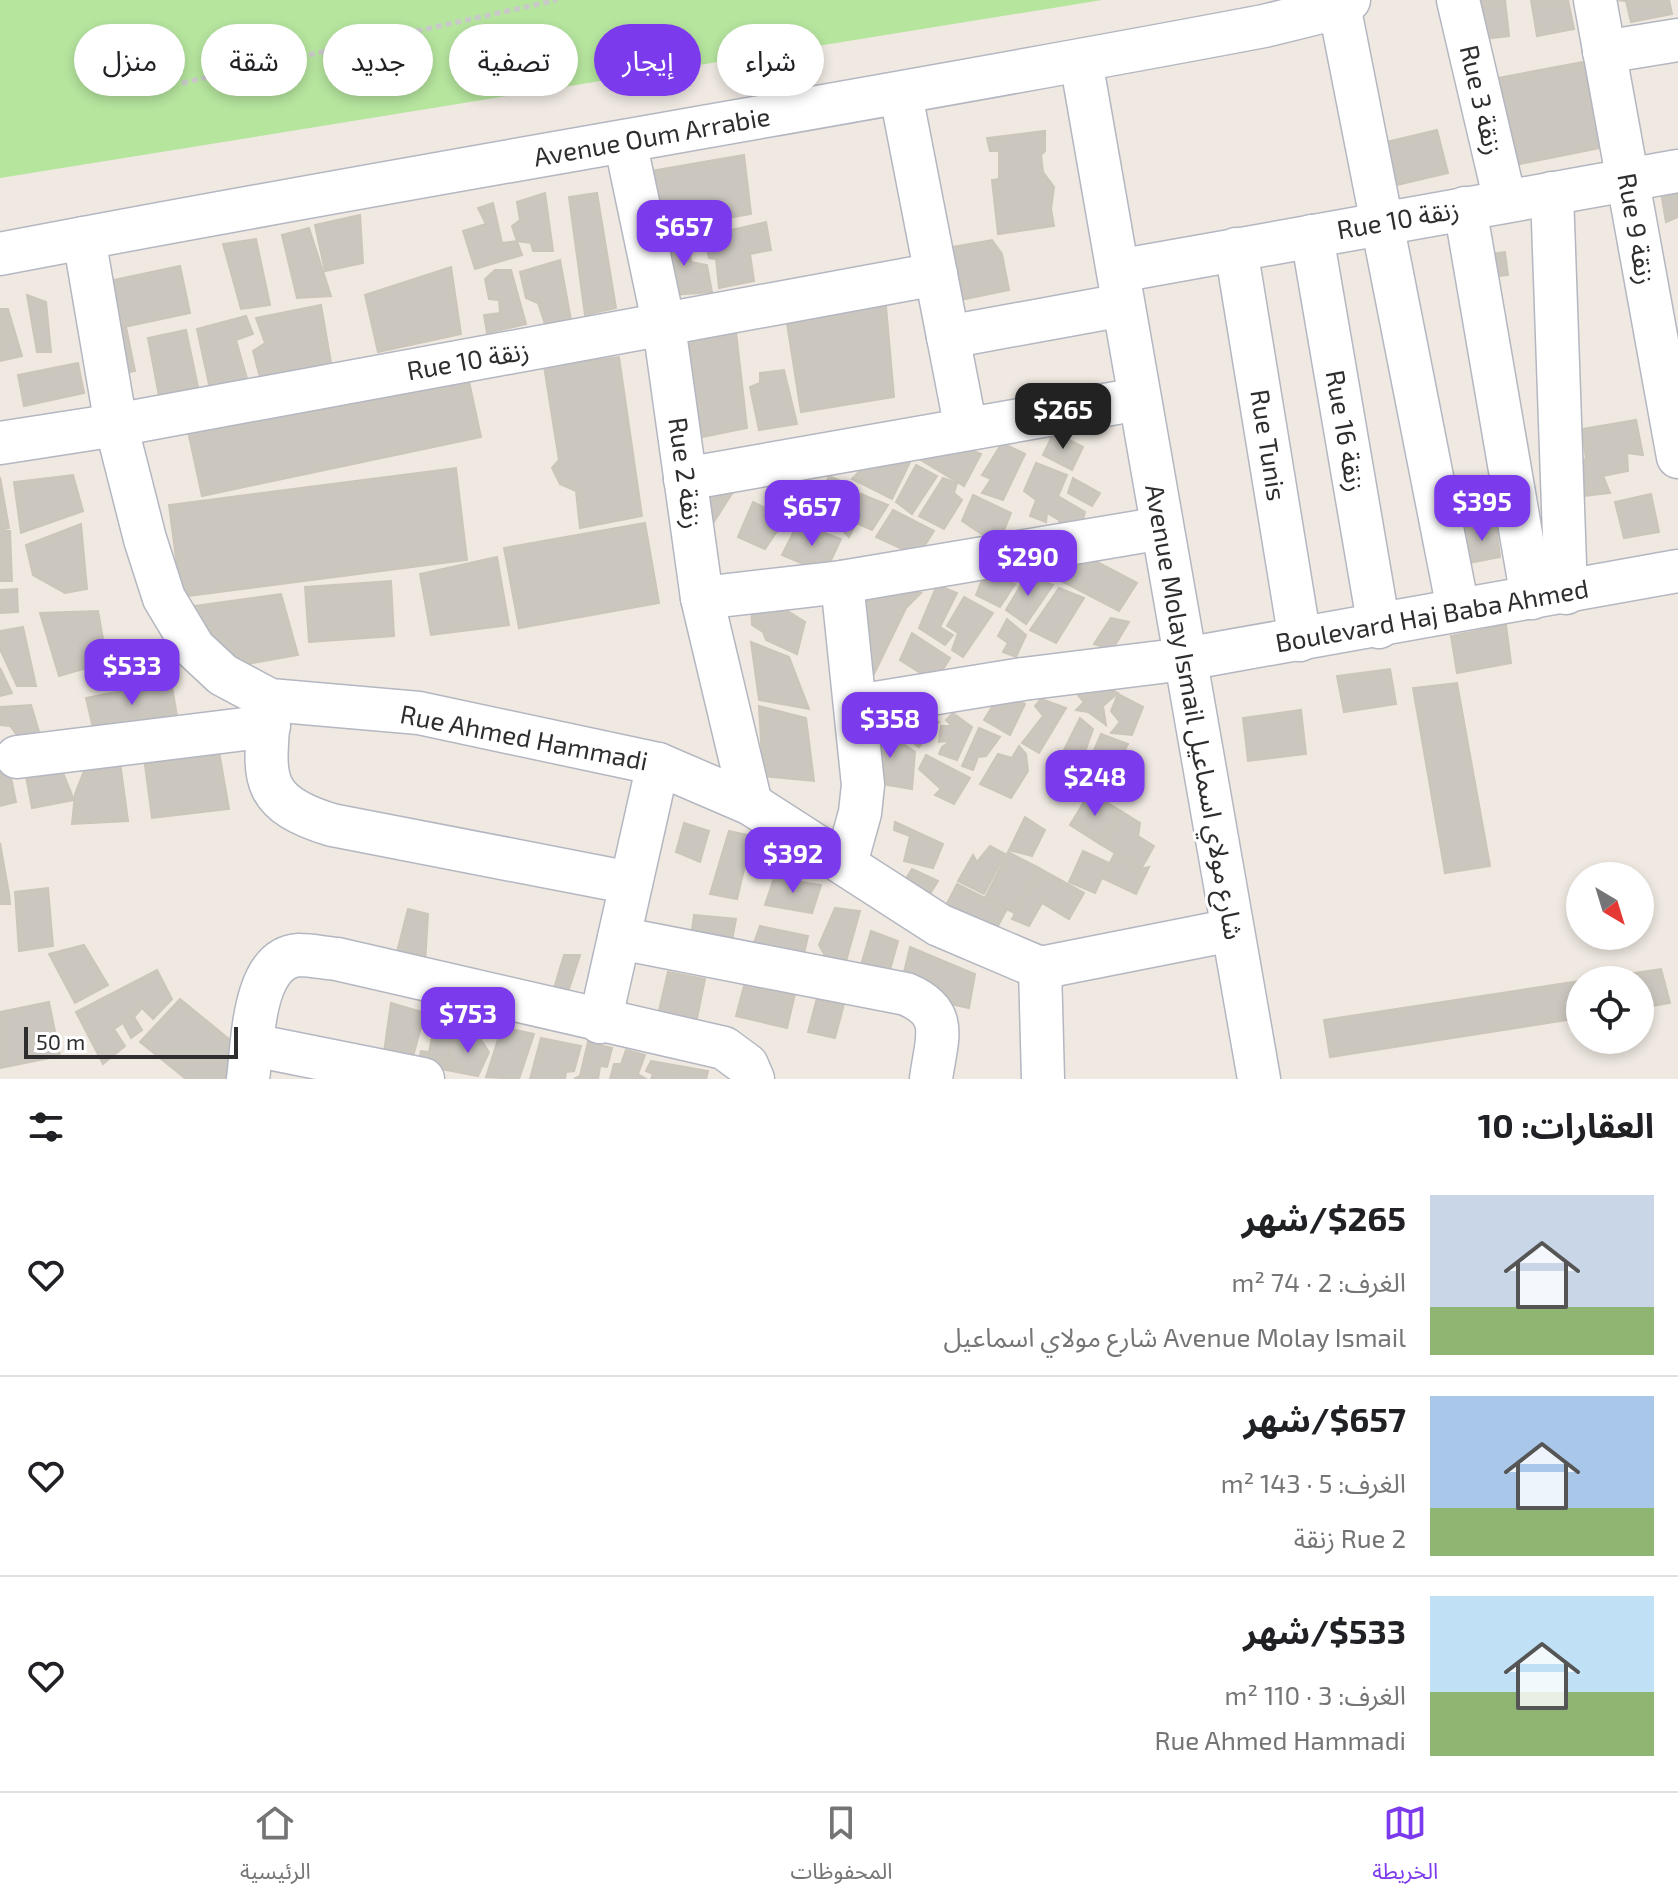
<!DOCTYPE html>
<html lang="ar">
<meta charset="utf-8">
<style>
body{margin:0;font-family:"Exo 2","Noto Sans Arabic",sans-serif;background:#f6f6f6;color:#202124;direction:rtl;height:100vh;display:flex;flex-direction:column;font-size:30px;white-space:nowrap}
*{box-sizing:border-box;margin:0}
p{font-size:26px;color:#757577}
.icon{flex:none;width:44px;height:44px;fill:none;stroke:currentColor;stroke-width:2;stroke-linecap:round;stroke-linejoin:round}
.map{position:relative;height:1079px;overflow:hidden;direction:ltr}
.details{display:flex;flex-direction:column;background:#fff;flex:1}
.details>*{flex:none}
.top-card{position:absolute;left:24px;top:24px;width:800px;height:72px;direction:rtl;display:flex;gap:16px}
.needle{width:52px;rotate:142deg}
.fabs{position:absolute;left:1566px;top:862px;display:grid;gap:16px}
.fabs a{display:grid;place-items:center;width:88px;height:88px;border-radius:50%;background:#fff;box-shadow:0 4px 12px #0003;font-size:40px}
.scale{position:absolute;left:24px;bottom:20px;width:214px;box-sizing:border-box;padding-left:8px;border:4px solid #2e2e2e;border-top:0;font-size:22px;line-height:28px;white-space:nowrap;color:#2e2e2e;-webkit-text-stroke:6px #fff;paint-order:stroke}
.price{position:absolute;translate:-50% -68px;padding:0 18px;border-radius:16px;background:#7c3aed;color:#fff;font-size:26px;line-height:52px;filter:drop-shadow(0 2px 4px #0008)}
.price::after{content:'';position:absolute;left:50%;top:48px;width:24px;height:18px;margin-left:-12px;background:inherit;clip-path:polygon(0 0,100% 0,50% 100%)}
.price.current{background:#222;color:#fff}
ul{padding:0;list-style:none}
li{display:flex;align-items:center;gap:24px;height:200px;padding:0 24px}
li+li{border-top:2px solid #e0e0e0}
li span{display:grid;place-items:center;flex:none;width:224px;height:160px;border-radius:0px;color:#555}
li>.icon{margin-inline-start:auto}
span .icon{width:96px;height:96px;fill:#fffc;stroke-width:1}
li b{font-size:34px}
h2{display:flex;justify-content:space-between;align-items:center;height:96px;padding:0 24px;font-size:34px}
.tag{padding:0 28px;border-radius:36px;background:#fff;box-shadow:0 4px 12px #0003;font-size:28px;line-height:72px}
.tag.current{background:#7c3aed;color:#fff}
.tabs{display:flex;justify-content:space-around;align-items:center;height:112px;border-top:2px solid #e0e0e0;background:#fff;font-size:22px;color:#757577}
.tabs a{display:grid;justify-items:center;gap:4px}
.tabs .current{color:#7c3aed}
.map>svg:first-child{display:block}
.green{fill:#b6e59e}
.building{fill:#cbc7bf;stroke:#cbc5ba;stroke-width:2}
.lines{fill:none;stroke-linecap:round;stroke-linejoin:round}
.minor-casing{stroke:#b4b7c1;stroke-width:45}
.path{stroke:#c9c9c9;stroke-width:5;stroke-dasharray:6 4;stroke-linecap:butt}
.minor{stroke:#fff;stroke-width:42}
.labels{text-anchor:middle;stroke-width:6;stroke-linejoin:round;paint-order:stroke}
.street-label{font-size:26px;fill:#2e2e2e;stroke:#fff}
</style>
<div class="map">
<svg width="1678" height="1079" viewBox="0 0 1678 1079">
<rect width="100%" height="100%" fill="#efe9e1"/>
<path class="green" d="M0,0h1102l-1102,178z"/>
<g class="building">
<path d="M1468,0h37l4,36 -35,4 11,-16 -2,-17 -14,2z"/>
<path d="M1531,0h37l6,29 -37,7z"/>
<path d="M1616,0h53l3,14 -41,8 -5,-21z"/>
<path d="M1583,62l17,86 -85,17 -17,-87z"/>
<path d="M1437,130l11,43 -64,15 -10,-43z"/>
<path d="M1045,131v20l-4,4 2,17 11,15 -3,22 3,17 -56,8 -6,-54 7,-1v-28h-9l-3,-13z"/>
<path d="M744,155l7,59 -98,17 -8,-59z"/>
<path d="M1678,174v43l-12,5 -7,-41z"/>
<path d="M545,193l8,58h-20l-2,-8 -14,-2 -5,-15 8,-6 -3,-18z"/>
<path d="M597,193l19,115 -31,7 -16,-118z"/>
<path d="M493,203l9,40 15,-2 5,14 -47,14 -12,-38 23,-7 -8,-16z"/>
<path d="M360,215l3,48 -38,8 -10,-46z"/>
<path d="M766,222l5,28 -21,4 4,27 -35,7 -3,-29 -7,-1 -4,-22z"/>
<path d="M309,228l22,68 -34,2 -15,-63z"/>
<path d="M688,235l3,27 16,3 5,27 -40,3 -13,-55z"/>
<path d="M256,239l14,66 -29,4 -18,-65z"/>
<path d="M992,240l10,14 7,36 -63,13 -11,-53z"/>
<path d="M1505,252l3,23 -30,4 -3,-23z"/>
<path d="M560,260l11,60 -25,7 -8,-24 -12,-5 -6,-26z"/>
<path d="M180,266l10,47 -85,18 -10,-47z"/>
<path d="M451,267l10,67 -83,18 -13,-57z"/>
<path d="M495,270h16l15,54 -39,9 -3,-18 16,-2 -1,-13 -10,-1 -4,-20z"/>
<path d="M27,295l19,7 5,50h-14z"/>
<path d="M885,295l9,102 -93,15 -16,-101z"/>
<path d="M321,305l10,58 -70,18 -8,-30 12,-8 -9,-25z"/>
<path d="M0,309h8l14,47 -22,5z"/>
<path d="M246,316l7,18 -17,6 12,42 -38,7 -13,-60z"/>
<path d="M735,323l12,105 -45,9 -20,-104z"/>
<path d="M126,327l9,44 -21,4 -9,-44z"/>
<path d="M186,330l12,57 -39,9 -11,-58z"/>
<path d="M619,357l23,159 -62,12 -4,-37 -16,-7 -8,-16 7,-8 -15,-94z"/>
<path d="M78,363l6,30 -60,13 -6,-31z"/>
<path d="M784,370l13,54 -38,6 -9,-43 10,-4v-10z"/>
<path d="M467,372l14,65 -279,59 -14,-65z"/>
<path d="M1636,420l7,35 -16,-2 1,18 -25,5 7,17 -34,4 -5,-34 15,-4 -4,-30z"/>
<path d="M1054,432l29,15 -11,23 -29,-15z"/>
<path d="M951,442l30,12 -17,32 -43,-26 8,-16z"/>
<path d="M1002,443l23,11 -22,46 -21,-7 9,-14 -9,-4z"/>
<path d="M913,456l-21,43 -40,-20 17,-18z"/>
<path d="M1036,463l31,12 -9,21 27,16 -3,12 -22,4 -1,-8 -12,-7 -1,9 -16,-6 6,-16 -12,-9z"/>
<path d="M916,465l21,11 -25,38 -16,-12z"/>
<path d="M456,468l11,92 -286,37 -12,-92z"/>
<path d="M73,475l10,36 -62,22 -7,-51z"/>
<path d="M785,476l33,10 -13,27 -22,-7 -7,-10z"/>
<path d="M829,476l28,12 -18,41 -28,-13z"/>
<path d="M0,477l9,51 -9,2z"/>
<path d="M943,478l14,5 -3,10 8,7 -18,29 -25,-13z"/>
<path d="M1073,478l27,15 -8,13 -24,-13z"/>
<path d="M677,483l61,1 -28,44z"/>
<path d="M861,494l27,11 -16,25 -16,-7 -7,14 -5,-5z"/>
<path d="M1651,494l8,38 -35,6 -9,-36z"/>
<path d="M973,495l38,18 -13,32 -36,-24z"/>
<path d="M753,502l33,16 -21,31 -27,-12z"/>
<path d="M893,510l41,21 -16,25 -42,-19z"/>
<path d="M645,523l14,80 -140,25 -15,-80z"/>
<path d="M798,523l43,16 -16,34 -43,-18z"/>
<path d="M81,524l6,65 -22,4 -32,-18 -7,-30z"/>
<path d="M1496,524l4,33 -31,6 -6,-36z"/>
<path d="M0,531h10l2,50h-12z"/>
<path d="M1080,553l57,30 -18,28 -58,-30z"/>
<path d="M497,557l12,68 -78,10 -11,-61z"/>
<path d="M987,568l28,16 -15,23 -24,-12z"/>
<path d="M1027,575l26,10 -27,39 -20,-14z"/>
<path d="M391,581l3,55 -85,6 -4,-55z"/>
<path d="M889,582l32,11 -15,15 -32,66 -16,-5 2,-84z"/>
<path d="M937,585l20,8 -17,34 13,8 -8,10 -26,-17z"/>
<path d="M1059,588l25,10 -28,45 -26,-13z"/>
<path d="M17,589l1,23 -18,1v-23z"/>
<path d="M281,594l17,61 -57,10 -38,-19 -9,-40z"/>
<path d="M964,597l29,16 -30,44 -11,-7 6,-17 -11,-7z"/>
<path d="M767,598l38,24 -8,32 -31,-14 -3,-8 -11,-7 -1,-21z"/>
<path d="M98,611l9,51 -48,14 -19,-63z"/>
<path d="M1111,618l18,4 -17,28 -18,-6z"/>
<path d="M1007,619l19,16 -10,22 -13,-5 5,-9 -10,-7z"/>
<path d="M1506,625l5,38 -54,10 -6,-37z"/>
<path d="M23,627l13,59h-19l-17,-37v-18z"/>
<path d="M912,633l38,25 -15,24 -35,-22z"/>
<path d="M751,642l38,15 20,52 -50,-9z"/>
<path d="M0,668l12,25 -12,3z"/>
<path d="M1390,669l6,35 -52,8 -7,-36z"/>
<path d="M1078,674l40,19 -15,13 3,19 -18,-13 -12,-2 8,-8 -14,-16z"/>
<path d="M171,681l6,35 -83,16 -8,-34z"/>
<path d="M1457,683l33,183 -45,7 -32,-185z"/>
<path d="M1001,692l24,12 -15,31 -26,-15z"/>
<path d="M1118,694l25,13 -11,28 -21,-2 9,-11 -9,-11z"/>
<path d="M1041,699l25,9 -27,45 -17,-10 21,-27 -8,-10z"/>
<path d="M31,705l9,30 -15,10 -15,-19 -10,-1v-18z"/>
<path d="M759,706l47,12 8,63 -51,-5z"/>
<path d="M908,706l31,16 -20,25 -16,-12 5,-7 -21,-11z"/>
<path d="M1301,710l5,44 -58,7 -5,-43z"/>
<path d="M953,713l19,14 -15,33 -18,-6 3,-7 9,-6 -12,1 2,-16h11l-6,-6z"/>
<path d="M1080,718l13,11 -13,37 -18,-12z"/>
<path d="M872,722l43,30 -3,37 -43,-7z"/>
<path d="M979,728l21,9 -14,19 -8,1 -5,13 -11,-4z"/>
<path d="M1101,734l27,10 -22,40 -20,-15z"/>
<path d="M217,740l12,69 -77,9 -9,-68z"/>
<path d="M1019,746l7,8 2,17 -17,27 -31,-14 18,-30 14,4z"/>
<path d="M926,755l44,23 -16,26 -19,-9 6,-6 -22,-20z"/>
<path d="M88,761l32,1 8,59 -56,3 3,-30z"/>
<path d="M59,763l15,37 -42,8 -7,-37z"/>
<path d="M9,768l7,34 -16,4v-36z"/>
<path d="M1090,792l31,19 -21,33 -30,-19z"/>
<path d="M1121,811l19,12 -2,13 16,10 -13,23 -41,-25z"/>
<path d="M1025,817l20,13 -13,26 -23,-6z"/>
<path d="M895,822l48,22 -10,24 -29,-7 6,-25 -16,-6z"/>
<path d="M684,823l25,8 -9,31 -24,-10z"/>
<path d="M729,831l23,5 -15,63 -27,-5z"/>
<path d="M0,843l9,51 1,10h-10z"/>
<path d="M990,846l15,8 -21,40 -26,-13 15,-26 4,7z"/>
<path d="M1083,851l26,12 -14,30 -26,-11z"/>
<path d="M1008,852l31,16 -23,46 -31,-16z"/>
<path d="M1115,853l26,16 8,-2 -13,27 -34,-16z"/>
<path d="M1039,868l45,25 -15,26 -27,-16 -13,23 -17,-7z"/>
<path d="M912,869l26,12 -14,23 -25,-14z"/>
<path d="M774,878l47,7 -9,28 -47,-8z"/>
<path d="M957,884l50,25 -15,28 -49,-26z"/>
<path d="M48,888l5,58 -34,5 -4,-59z"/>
<path d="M835,908l25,3 -17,61 -22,-2 3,-16 -5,-9z"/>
<path d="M408,909l20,5 -3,50 -30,-4z"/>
<path d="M694,915l42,4 -6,32 -40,-6z"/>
<path d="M760,926l48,10 -7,31 -51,-13z"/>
<path d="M871,931l27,10 -12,43 -28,-9z"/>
<path d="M84,945l24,40 -33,18 -26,-49z"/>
<path d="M910,947l65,27 -6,34 -70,-15z"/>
<path d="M564,955h16l-11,34 -15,-1z"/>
<path d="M1661,969l9,34 -30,5v-28h-53z"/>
<path d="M157,970l15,29 -19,20 -11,-11 -8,9 8,13 -11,8 -8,-15 -9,6 11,17 -22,18 -27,-52z"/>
<path d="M668,972l37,7 -9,44 -38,-8z"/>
<path d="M1580,981v37l-250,39 -6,-37z"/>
<path d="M745,982l50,12 -8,34 -51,-12z"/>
<path d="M817,998l27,6 -9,34 -27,-6z"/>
<path d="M180,999l60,49 -16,31h-38l-46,-37z"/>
<path d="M49,1002l11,54 -60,12v-56z"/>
<path d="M391,1003l34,10 -13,47 -29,-1z"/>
<path d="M437,1014l14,3 -6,14 8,1 -7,38 -28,-6 3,-13 8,1z"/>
<path d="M502,1027l32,7 -15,45 -33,-2z"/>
<path d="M477,1034l12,18 -11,24 -32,-6 8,-32z"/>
<path d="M541,1038l40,8 -7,25 -8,1 -1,7h-35z"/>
<path d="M588,1042l24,6 -5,19 -7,-1 -2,13h-24l6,-3z"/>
<path d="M626,1050l19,5 -7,19 8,5h-36l4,-15h7z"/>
<path d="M651,1061l57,10 -2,8h-55l2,-5 -7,-3z"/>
</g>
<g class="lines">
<g class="minor-casing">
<g id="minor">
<path d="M1458,0l47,201"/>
<path d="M1595,0l83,457"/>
<path d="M1339,5l119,604"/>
<path d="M1604,52l74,-12"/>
<path d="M1081,61l178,1018"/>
<path d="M901,95l65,334"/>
<path d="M625,141l39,185 38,272 49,206"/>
<path d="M1552,193l14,400"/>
<path d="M1465,208l67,390"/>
<path d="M1312,236l67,391"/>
<path d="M84,238l32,187 29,114 19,59 30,50 29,27 47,25 149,13 239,51 93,40 188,121 101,43 3,111"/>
<path d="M1236,249l64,391"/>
<path d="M0,254c420,-81 843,-148 1264,-228l53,-13 32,-13"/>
<path d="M1118,271l560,-100"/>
<path d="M948,337l175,-32"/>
<path d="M0,443l116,-18 820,-151"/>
<path d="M685,479l454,-80"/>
<path d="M842,582l21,203 -3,28 -14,50"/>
<path d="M702,598l140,-16 320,-54"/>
<path d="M270,700c-4,72 -18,101 62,125l299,58"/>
<path d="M857,706l166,-27 162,-20 493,-88"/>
<path d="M17,757l252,-31"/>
<path d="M619,938l287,56c45,19 30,45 25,85"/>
<path d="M1040,968l192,-38"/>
<path d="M600,1022l58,-258"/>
<path d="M253,1045l170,34"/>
<path d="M248,1079c5,-36 4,-121 51,-124 12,0 26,3 38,4l387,89 23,17 6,14"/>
</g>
</g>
<path class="path" d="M182,83l375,-83"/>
<use href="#minor" class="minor"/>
</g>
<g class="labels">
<g class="street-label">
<text transform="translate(1481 100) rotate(77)" y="9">Rue 3 زنقة</text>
<text transform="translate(652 137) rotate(-10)" y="9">Avenue Oum Arrabie</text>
<text transform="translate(1398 220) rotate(-10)" y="9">Rue 10 زنقة</text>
<text transform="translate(1636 229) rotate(80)" y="9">Rue 9 زنقة</text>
<text transform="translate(468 361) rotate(-10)" y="9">Rue 10 زنقة</text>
<text transform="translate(1345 431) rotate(80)" y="9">Rue 16 زنقة</text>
<text transform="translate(1268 445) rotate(81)" y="9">Rue Tunis</text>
<text transform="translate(685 473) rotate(82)" y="9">Rue 2 زنقة</text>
<text transform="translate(1432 616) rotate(-10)" y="9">Boulevard Haj Baba Ahmed</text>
<text transform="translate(1194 712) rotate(80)" y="9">Avenue Molay Ismail شارع مولاي اسماعيل</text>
<text transform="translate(524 738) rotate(11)" y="9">Rue Ahmed Hammadi</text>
</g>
</g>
</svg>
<div class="fabs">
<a><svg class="needle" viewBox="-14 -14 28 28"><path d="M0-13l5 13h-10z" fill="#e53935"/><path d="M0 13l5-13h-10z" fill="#757577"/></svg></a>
<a><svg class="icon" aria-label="locate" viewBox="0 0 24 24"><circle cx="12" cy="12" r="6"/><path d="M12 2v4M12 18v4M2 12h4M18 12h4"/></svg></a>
</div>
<div class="scale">50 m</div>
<b class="price" style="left:684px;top:268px">$657</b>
<b class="price current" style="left:1063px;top:451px">$265</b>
<b class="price" style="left:1482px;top:543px">$395</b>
<b class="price" style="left:812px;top:548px">$657</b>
<b class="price" style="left:1028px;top:598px">$290</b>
<b class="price" style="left:132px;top:707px">$533</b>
<b class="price" style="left:890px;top:760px">$358</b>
<b class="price" style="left:1095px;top:818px">$248</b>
<b class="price" style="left:793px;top:895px">$392</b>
<b class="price" style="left:468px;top:1055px">$753</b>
<div class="top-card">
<a class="tag">شراء</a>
<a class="tag current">إيجار</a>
<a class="tag">تصفية</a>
<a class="tag">جديد</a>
<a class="tag">شقة</a>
<a class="tag">منزل</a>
</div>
</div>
<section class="details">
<h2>العقارات: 10<svg class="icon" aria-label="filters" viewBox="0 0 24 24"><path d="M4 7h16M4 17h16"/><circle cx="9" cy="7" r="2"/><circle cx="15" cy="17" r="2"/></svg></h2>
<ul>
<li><span style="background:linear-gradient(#c9d6e8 70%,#8fb573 0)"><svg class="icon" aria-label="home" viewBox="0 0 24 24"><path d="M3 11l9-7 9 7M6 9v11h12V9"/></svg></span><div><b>$265/شهر</b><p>الغرف: 2 · 74 m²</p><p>Avenue Molay Ismail شارع مولاي اسماعيل</p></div><svg class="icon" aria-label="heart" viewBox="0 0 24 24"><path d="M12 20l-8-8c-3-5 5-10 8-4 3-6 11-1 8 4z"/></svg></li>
<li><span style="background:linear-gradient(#a9c7e8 70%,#8fb573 0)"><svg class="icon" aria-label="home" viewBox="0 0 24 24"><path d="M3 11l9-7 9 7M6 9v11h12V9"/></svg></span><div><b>$657/شهر</b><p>الغرف: 5 · 143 m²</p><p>Rue 2 زنقة</p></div><svg class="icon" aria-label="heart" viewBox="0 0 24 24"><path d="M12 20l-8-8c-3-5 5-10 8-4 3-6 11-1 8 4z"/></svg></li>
<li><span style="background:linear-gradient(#bfe0f5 60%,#8fb573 0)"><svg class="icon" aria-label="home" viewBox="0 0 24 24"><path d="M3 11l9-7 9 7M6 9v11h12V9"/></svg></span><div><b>$533/شهر</b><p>الغرف: 3 · 110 m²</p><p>Rue Ahmed Hammadi</p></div><svg class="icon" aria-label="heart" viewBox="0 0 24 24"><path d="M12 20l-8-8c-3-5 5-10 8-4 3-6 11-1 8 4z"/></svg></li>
</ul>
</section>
<nav class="tabs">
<a class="current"><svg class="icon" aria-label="map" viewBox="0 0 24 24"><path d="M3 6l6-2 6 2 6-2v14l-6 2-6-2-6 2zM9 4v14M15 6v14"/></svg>الخريطة</a>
<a><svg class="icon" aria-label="saved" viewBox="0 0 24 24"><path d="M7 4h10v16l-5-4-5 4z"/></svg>المحفوظات</a>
<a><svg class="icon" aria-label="home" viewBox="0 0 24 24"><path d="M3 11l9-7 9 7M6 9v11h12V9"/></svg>الرئيسية</a>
</nav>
